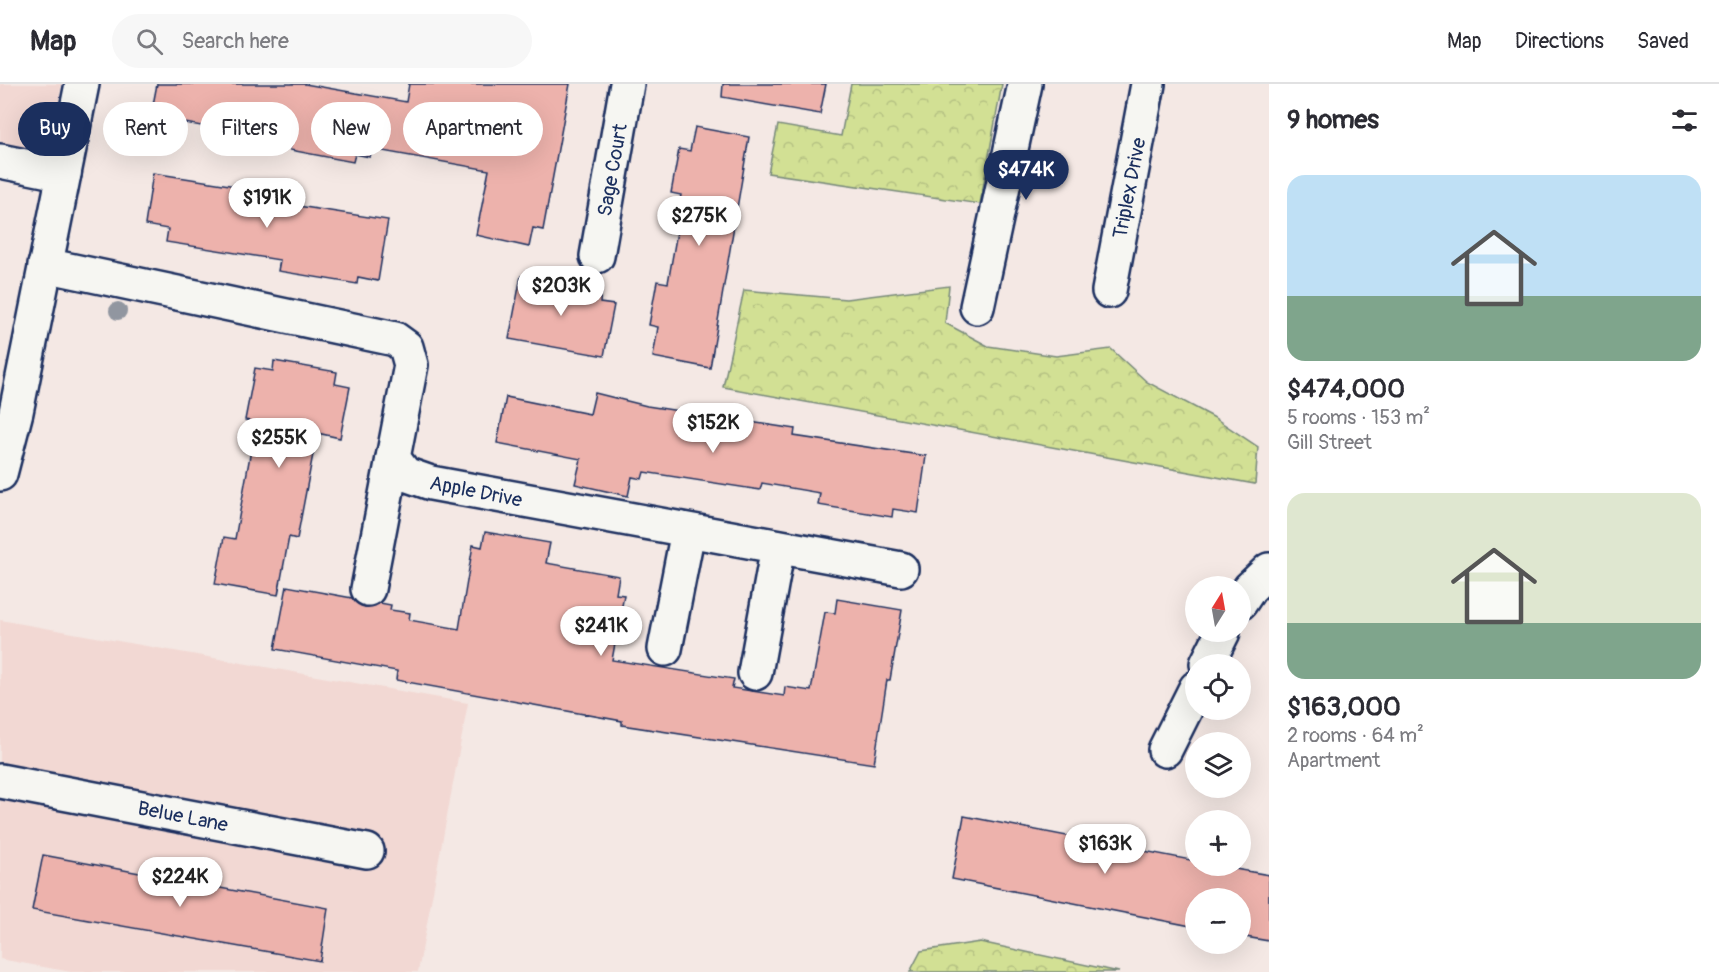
<!DOCTYPE html>
<meta charset="utf-8">
<style>
body{margin:0;font-family:Pangolin,sans-serif;background:#f7f7f7;color:#2b2b33;height:100vh;display:flex;flex-direction:column;font-size:22px;white-space:nowrap}
*{box-sizing:border-box;margin:0}
p{font-size:20px;color:#7c7c81}
.icon{flex:none;width:33px;height:33px;fill:none;stroke:currentColor;stroke-width:2;stroke-linecap:round;stroke-linejoin:round}
.map{position:relative;flex:1;overflow:hidden}
.details{display:flex;flex-direction:column;background:#fff;width:450px}
.details>*{flex:none}
.hud{position:absolute;left:18px;top:18px;width:570px;height:54px;display:flex;gap:12px}
.needle{width:39px;rotate:11deg}
.tools{position:absolute;left:1185px;top:492px;display:grid;gap:12px}
.tools a{display:grid;place-items:center;width:66px;height:66px;border-radius:50%;background:#fff;box-shadow:0 6px 24px #0002;font-size:30px}
.price{position:absolute;translate:-50% -51px;padding:0 14px;border-radius:21px;background:#fff;color:#222;font-size:20px;line-height:39px;filter:drop-shadow(0 2px 3px #0008)}
.price::after{content:'';position:absolute;left:50%;top:36px;width:18px;height:14px;margin-left:-9px;background:inherit;clip-path:polygon(0 0,100% 0,50% 100%)}
.price.selected{background:#1b2f5e;color:#fff}
ul{padding:0;list-style:none}
li{display:grid;align-content:center;gap:12px;height:318px;padding:0 18px}
li span{display:grid;place-items:center;height:186px;border-radius:18px;color:#555}
li>.icon{margin-inline-start:auto}
span .icon{width:108px;height:108px;fill:#fffc;stroke-width:1}
li b{font-size:26px}
h2{display:flex;justify-content:space-between;align-items:center;height:72px;padding:0 18px;font-size:26px}
.pill{padding:0 21px;border-radius:27px;background:#fff;box-shadow:0 6px 24px #0002;font-size:21px;line-height:54px}
.pill.selected{background:#1b2f5e;color:#fff}
header{display:flex;align-items:center;gap:36px;box-sizing:border-box;height:84px;padding:0 30px;background:#fff;border-bottom:2px solid #e1e1e2}
header strong{font-size:28px}
nav{display:flex;gap:33px;margin-inline-start:auto;font-size:21px}
.search{width:420px;height:54px;background:#f7f7f7;display:flex;align-items:center;gap:15px;box-sizing:border-box;padding:0 21px;border-radius:33px;color:#7c7c81;font-size:22px}
main{display:flex;flex:1;min-height:0}
.map>svg:first-child{display:block}
.built{fill:#f2d8d3}
.forest{fill:url(#forest-crowns);stroke:#768879;stroke-width:1.5}
.building{fill:#edb2ac;stroke:#1b2f5e;stroke-width:1.5}
.lines{fill:none;stroke-linecap:round;stroke-linejoin:round}
.minor-casing{stroke:#1b2f5e;stroke-width:38}
.minor{stroke:#f6f6f2;stroke-width:33}
.tree{fill:#9196a0}
.labels{text-anchor:middle;stroke-width:5;stroke-linejoin:round;paint-order:stroke}
.street-label{font-size:20px;fill:#1b2f5e;stroke:#f6f6f2}
</style>
<header>
<strong>Map</strong>
<div class="search"><svg class="icon" aria-label="search" viewBox="0 0 24 24"><circle cx="10" cy="10" r="6"/><path d="M15 15l6 6"/></svg>Search here</div>
<nav><a>Map</a><a>Directions</a><a>Saved</a></nav>
</header>
<main>
<div class="map">
<svg width="1269" height="888" viewBox="0 0 1269 888">
<defs>
<pattern id="forest-crowns" width="20" height="18" patternUnits="userSpaceOnUse" patternTransform="scale(1.5)"><rect width="20" height="18" fill="#d2e094"/><path d="M2 6a3 3 0 1 1 6 0M12 15a3 3 0 1 1 6 0" fill="none" stroke="#b4c082"/></pattern>
</defs>
<rect width="100%" height="100%" fill="#f4e8e4"/>
<filter id="ink" filterUnits="userSpaceOnUse"><feTurbulence type="fractalNoise" baseFrequency=".0167" numOctaves="2"/><feDisplacementMap in="SourceGraphic" scale="12" xChannelSelector="R" yChannelSelector="G"/><feConvolveMatrix kernelMatrix="1 2 1 2 8 2 1 2 1" color-interpolation-filters="sRGB"/></filter>
<g filter="url(#ink)">
<g class="built">
<path d="M0,0h62l-13,68 -49,-9z"/>
<path d="M0,536l468,83 -50,269h-347l-71,-13z"/>
</g>
<g class="forest">
<path d="M851,0h151l-22,120 -212,-31 10,-48 63,11z"/>
<path d="M949,202l-4,37 43,23 68,10 55,-7 36,33 66,35 45,30 -3,37 -532,-97 21,-97 102,9z"/>
<path d="M980,858l139,30h-209l11,-21z"/>
</g>
<g class="building">
<path d="M157,0h148l101,18 3,-18h161l-27,146 -10,-2 -4,19 -53,-12 13,-65 -117,-21 -2,8 -15,-3 -2,8 -63,-12 2,-11 -58,-12 -1,5 -64,-12 2,-11 -18,-4z"/>
<path d="M723,0h103l-6,30 -98,-17z"/>
<path d="M695,43l54,10 -39,231 -57,-11 5,-30 -9,-2 8,-44 11,2 10,-57h-3l6,-31 -10,-2 8,-44 11,2z"/>
<path d="M153,89l121,19 -1,10 115,18 -10,61 -20,-4 -1,7 -79,-13 2,-11 -114,-18 2,-13 -23,-4z"/>
<path d="M521,192l80,15 -1,12 14,2 -10,51 -95,-17z"/>
<path d="M274,277l63,11 -2,12 15,3 -10,51 -23,-5 -20,106 -8,-2 -11,58 -63,-11 9,-47 11,2 21,-117 -11,-2 10,-52 18,3z"/>
<path d="M595,309l52,13 148,23 -1,7 132,20 -8,57 -25,-4 -1,8 -74,-12 2,-12 -58,-10 -2,7 -116,-18 -2,7 -10,-2 -4,19 -53,-12 6,-25 -84,-16 9,-46 84,17z"/>
<path d="M485,448l65,11 -4,20 73,13 -3,18 8,1 -12,65 122,19 -2,9 52,8 1,-9 26,4 14,-79 10,1 2,-14 65,11 -12,70h-3l-13,84 -252,-39v-4l-226,-41 1,-9 -122,-22 12,-63 65,12 13,9 15,-4 11,2 -1,5 20,3 -1,7 50,9 14,-84 9,2z"/>
<path d="M964,732l232,45v5h22l51,9v66l-29,-5v-38h-44v29l-244,-48z"/>
<path d="M43,771l285,53 -8,53 -288,-51z"/>
</g>
<g class="lines">
<g class="minor-casing">
<g id="minor">
<path d="M0,77l64,13"/>
<path d="M597,172l30,-172"/>
<path d="M45,181l350,74 11,8 5,18 -18,93 12,16 26,9 470,86"/>
<path d="M1109,207l39,-207"/>
<path d="M977,223l48,-223"/>
<path d="M0,390l16,-62 66,-328"/>
<path d="M368,505l25,-131"/>
<path d="M1240,519l10,-15 19,-18"/>
<path d="M665,565l23,-118"/>
<path d="M1207,580l16,-32"/>
<path d="M755,589l23,-126"/>
<path d="M1165,666l31,-62"/>
<path d="M0,697l367,70"/>
</g>
</g>
<use href="#minor" class="minor"/>
</g>
<circle class="tree" cx="118" cy="227" r="9"/>
</g>
<g class="labels">
<g class="street-label">
<text transform="translate(612 86) rotate(-80)" y="7">Sage Court</text>
<text transform="translate(1129 104) rotate(-79)" y="7">Triplex Drive</text>
<text transform="translate(476 407) rotate(11)" y="7">Apple Drive</text>
<text transform="translate(183 732) rotate(11)" y="7">Belue Lane</text>
</g>
</g>
</svg>
<div class="tools">
<a><svg class="needle" viewBox="-14 -14 28 28"><path d="M0-13l5 13h-10z" fill="#e53935"/><path d="M0 13l5-13h-10z" fill="#7c7c81"/></svg></a>
<a><svg class="icon" aria-label="locate" viewBox="0 0 24 24"><circle cx="12" cy="12" r="6"/><path d="M12 2v4M12 18v4M2 12h4M18 12h4"/></svg></a>
<a><svg class="icon" aria-label="layers" viewBox="0 0 24 24"><path d="M12 4l9 5-9 5-9-5zM3 14l9 5 9-5"/></svg></a>
<a>+</a>
<a>−</a>
</div>
<b class="price selected" style="left:1026px;top:117px">$474K</b>
<b class="price" style="left:267px;top:145px">$191K</b>
<b class="price" style="left:699px;top:163px">$275K</b>
<b class="price" style="left:561px;top:233px">$203K</b>
<b class="price" style="left:713px;top:370px">$152K</b>
<b class="price" style="left:279px;top:385px">$255K</b>
<b class="price" style="left:601px;top:573px">$241K</b>
<b class="price" style="left:1105px;top:791px">$163K</b>
<b class="price" style="left:180px;top:824px">$224K</b>
<div class="hud">
<a class="pill selected">Buy</a>
<a class="pill">Rent</a>
<a class="pill">Filters</a>
<a class="pill">New</a>
<a class="pill">Apartment</a>
</div>
</div>
<section class="details">
<h2>9 homes<svg class="icon" aria-label="filters" viewBox="0 0 24 24"><path d="M4 7h16M4 17h16"/><circle cx="9" cy="7" r="2"/><circle cx="15" cy="17" r="2"/></svg></h2>
<ul>
<li><span style="background:linear-gradient(#bfe0f5 65%,#7fa58c 0)"><svg class="icon" aria-label="home" viewBox="0 0 24 24"><path d="M3 11l9-7 9 7M6 9v11h12V9"/></svg></span><div><b>$474,000</b><p>5 rooms · 153 m²</p><p>Gill Street</p></div></li>
<li><span style="background:linear-gradient(#dfe7d0 70%,#7fa58c 0)"><svg class="icon" aria-label="home" viewBox="0 0 24 24"><path d="M3 11l9-7 9 7M6 9v11h12V9"/></svg></span><div><b>$163,000</b><p>2 rooms · 64 m²</p><p>Apartment</p></div></li>
</ul>
</section>
</main>
